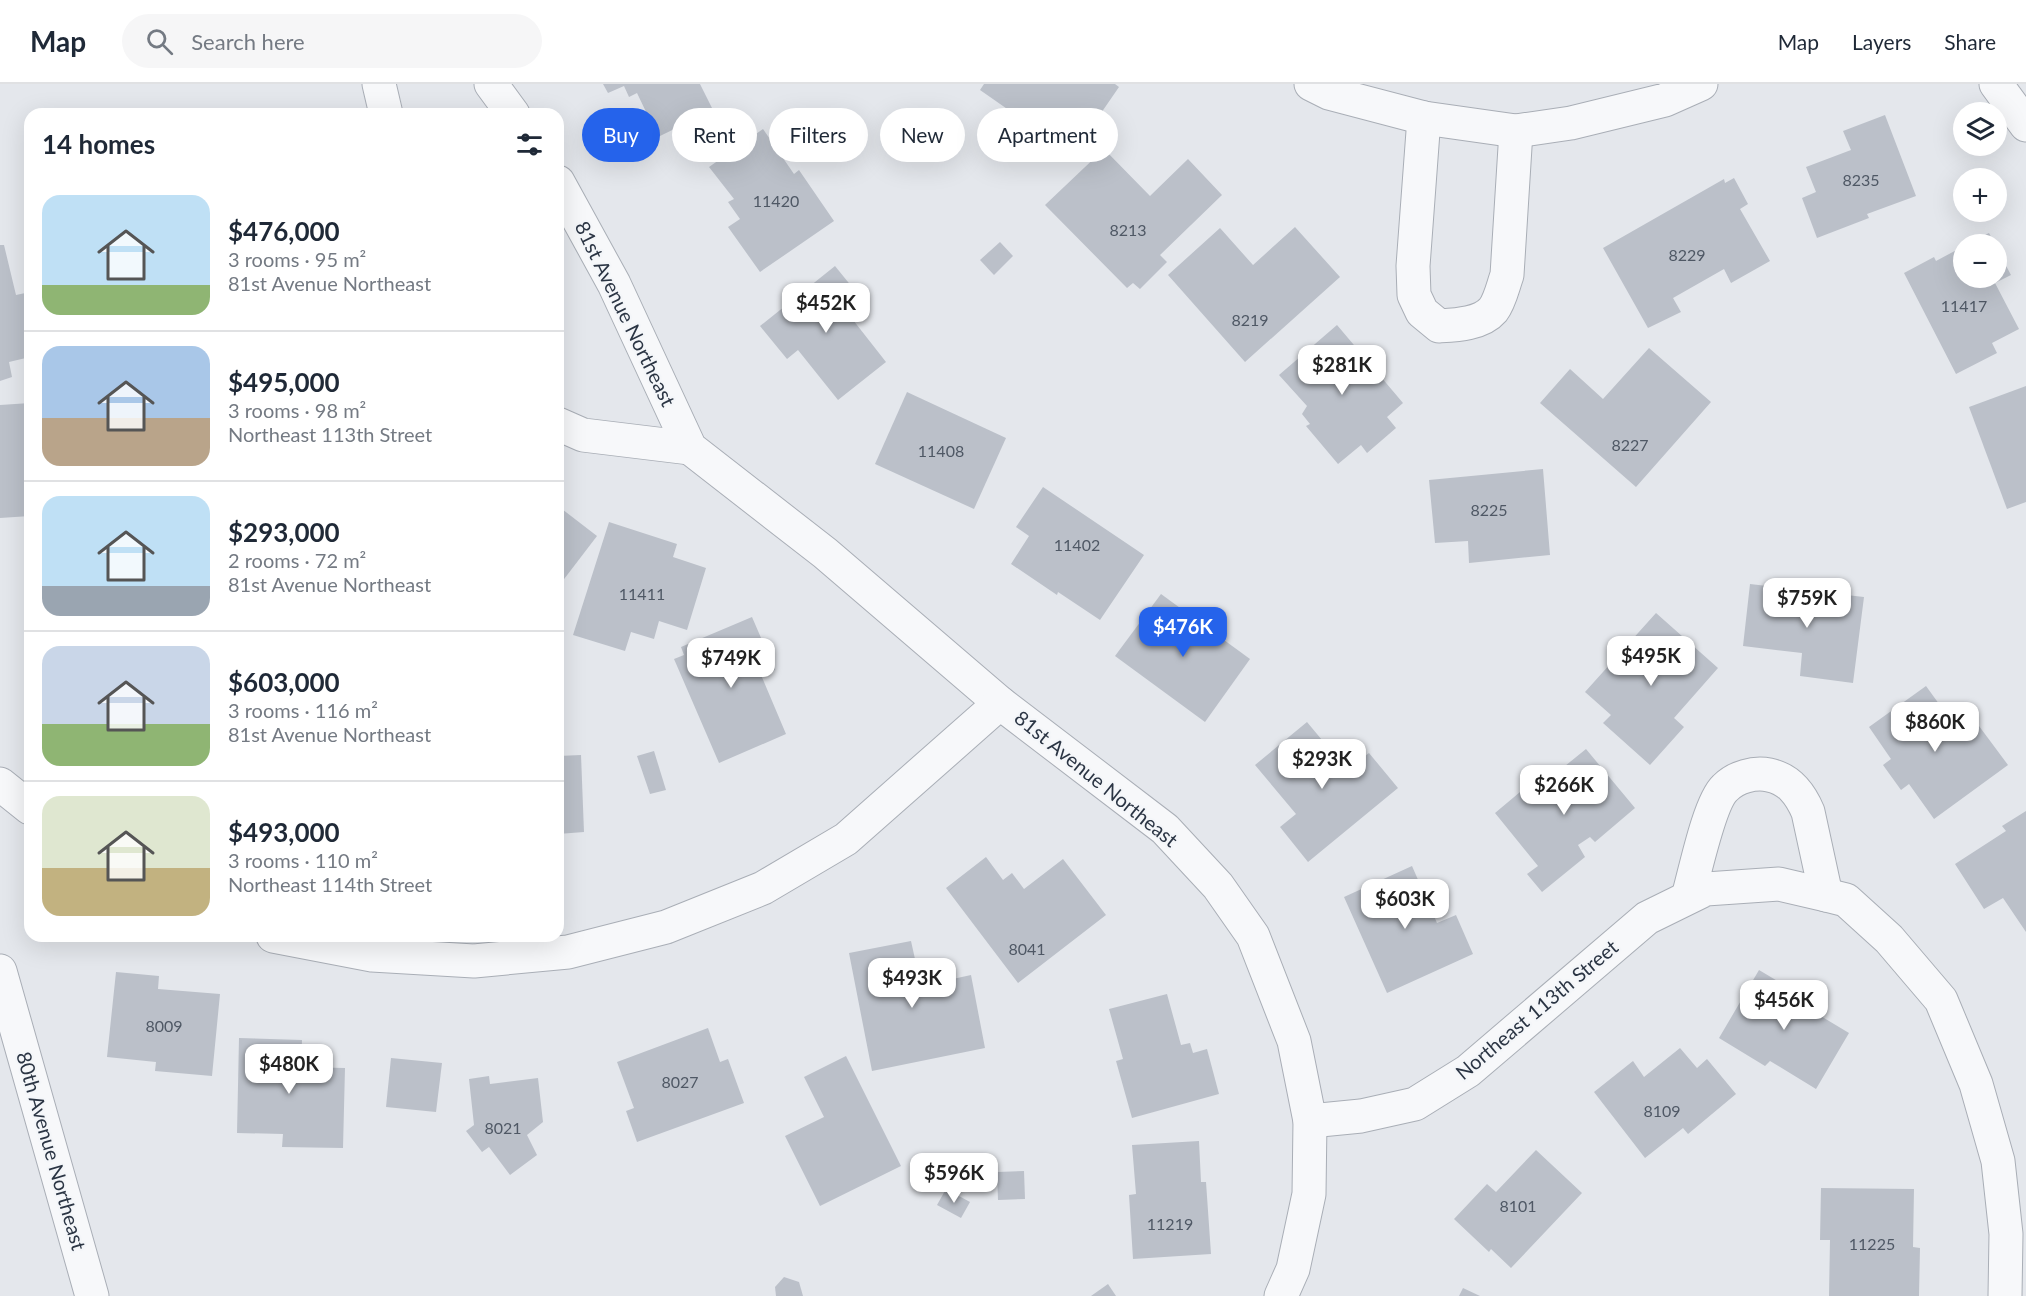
<!DOCTYPE html>
<meta charset="utf-8">
<style>
body{margin:0;font-family:Lato,sans-serif;background:#f6f6f7;color:#1f2937;height:100vh;display:flex;flex-direction:column;font-size:22px;white-space:nowrap}
*{box-sizing:border-box;margin:0}
p{font-size:20px;color:#747a83}
.icon{flex:none;width:33px;height:33px;fill:none;stroke:currentColor;stroke-width:2;stroke-linecap:round;stroke-linejoin:round}
.map{position:relative;flex:1;overflow:hidden}
.side{position:absolute;left:24px;top:24px;width:540px;height:834px;display:flex;flex-direction:column;background:#fff;border-radius:18px;box-shadow:0 6px 24px #0002}
.side>*{flex:none}
.banner{position:absolute;left:582px;top:24px;width:570px;height:54px;display:flex;gap:12px}
.tools{position:absolute;left:1953px;top:18px;display:grid;gap:12px}
.tools a{display:grid;place-items:center;width:54px;height:54px;border-radius:50%;background:#fff;box-shadow:0 6px 24px #0002;font-size:30px}
.price{position:absolute;translate:-50% -51px;padding:0 14px;border-radius:12px;background:#fff;color:#222;font-size:20px;line-height:39px;filter:drop-shadow(0 2px 3px #0008)}
.price::after{content:'';position:absolute;left:50%;top:36px;width:18px;height:14px;margin-left:-9px;background:inherit;clip-path:polygon(0 0,100% 0,50% 100%)}
.price.current{background:#2563eb;color:#fff}
ul{padding:0;list-style:none}
li{display:flex;align-items:center;gap:18px;height:150px;padding:0 18px}
li+li{border-top:2px solid #e0e1e3}
li span{display:grid;place-items:center;flex:none;width:168px;height:120px;border-radius:18px;color:#555}
li>.icon{margin-inline-start:auto}
span .icon{width:72px;height:72px;fill:#fffc;stroke-width:1}
li b{font-size:26px}
h2{display:flex;justify-content:space-between;align-items:center;height:72px;padding:0 18px;font-size:26px}
.chip{padding:0 21px;border-radius:27px;background:#fff;box-shadow:0 6px 24px #0002;font-size:21px;line-height:54px}
.chip.current{background:#2563eb;color:#fff}
header{display:flex;align-items:center;gap:36px;box-sizing:border-box;height:84px;padding:0 30px;background:#fff;border-bottom:2px solid #e0e1e3}
header strong{font-size:28px}
nav{display:flex;gap:33px;margin-inline-start:auto;font-size:21px}
.search{width:420px;height:54px;background:#f6f6f7;display:flex;align-items:center;gap:15px;box-sizing:border-box;padding:0 21px;border-radius:33px;color:#747a83;font-size:22px}
.map>svg:first-child{display:block}
.building{fill:#bbc0c9}
.lines{fill:none;stroke-linecap:round;stroke-linejoin:round}
.minor-casing{stroke:#a9aeb6;stroke-width:35}
.minor{stroke:#f7f8fa;stroke-width:33}
.labels{text-anchor:middle;stroke-width:4.5;stroke-linejoin:round;paint-order:stroke}
.number-label{font-size:16px;fill:#4f5865}
.street-label{font-size:20px;fill:#2b3544;stroke:#f4f6f9}
</style>
<header>
<strong>Map</strong>
<div class="search"><svg class="icon" aria-label="search" viewBox="0 0 24 24"><circle cx="10" cy="10" r="6"/><path d="M15 15l6 6"/></svg>Search here</div>
<nav><a>Map</a><a>Layers</a><a>Share</a></nav>
</header>
<div class="map">
<svg width="2026" height="1212" viewBox="0 0 2026 1212">
<rect width="100%" height="100%" fill="#e4e7ec"/>
<g class="building">
<path d="M603,0h97l13,26 -55,27 -21,-44 -8,4 -5,-11 -16,7z"/>
<path d="M984,0h131l4,3 -51,74 -20,-15 -4,6 -29,-20 8,-12 -43,-30z"/>
<path d="M1885,31l31,81 -49,18 2,4 -52,20 -15,-40 14,-6 -10,-25 45,-17 -8,-19z"/>
<path d="M763,45l31,45 5,-4 35,51 -74,51 -32,-45 12,-8 -12,-17 6,-3 -25,-32z"/>
<path d="M1104,65l46,47 38,-37 34,36 -62,60 7,7 -27,27 -7,-6 -6,5 -82,-83z"/>
<path d="M1734,94l14,26 -8,5 30,52 -39,22 -7,-14 -51,29 8,14 -33,16 -45,-80 121,-69 1,4z"/>
<path d="M1295,143l45,50 -95,85 -77,-87 52,-47 33,37z"/>
<path d="M1989,149l6,11h-29z"/>
<path d="M1000,158l13,14 -19,19 -14,-15z"/>
<path d="M0,161h4l12,50 14,-3v65l-21,5 3,15 -12,4z"/>
<path d="M1964,162v32h32v-31l15,28 -16,8 24,46 -27,14 5,10 -41,21 -52,-101 30,-16 2,4z"/>
<path d="M835,182l26,32 -15,13 40,51 -48,38 -40,-50 -11,9 -27,-33z"/>
<path d="M1337,241l66,78 -16,14 9,11 -29,25 -6,-8 -23,19 -32,-38 4,-2 -8,-10 5,-8 -28,-31z"/>
<path d="M1649,264l62,54 -75,85 -96,-84 30,-34 33,30z"/>
<path d="M2026,302v116l-19,7 -38,-102z"/>
<path d="M907,308l99,46 -32,71 -99,-45z"/>
<path d="M30,319v113l-30,2v-113z"/>
<path d="M1543,385l7,86 -81,8 -1,-22 -33,2 -6,-63z"/>
<path d="M1043,403l101,68 -44,65 -42,-28 -1,3 -46,-31 18,-28 -13,-9z"/>
<path d="M558,422l39,30 -39,51z"/>
<path d="M609,438l68,22 -4,13 33,11 -19,62 -28,-9 -5,18 -23,-7 -6,19 -52,-16z"/>
<path d="M1750,500l114,13 -11,86 -53,-7 2,-23 -59,-7z"/>
<path d="M1161,510l89,65 -45,63 -90,-66z"/>
<path d="M1656,529l62,55 -44,50 10,9 -34,38 -47,-42 8,-8 -26,-23z"/>
<path d="M752,533l23,53 -14,5 25,59 -67,29 -45,-104 10,-4 -3,-8z"/>
<path d="M1926,602l37,51 16,-11 29,39 -74,54 -25,-35 -8,6 -18,-25 8,-6 -22,-32z"/>
<path d="M1307,638l40,48 22,-17 29,35 -90,74 -28,-35 16,-13 -41,-49z"/>
<path d="M1586,665l49,59 -40,34 -5,-5 -12,8 7,12 -43,35 -15,-18 11,-8 -43,-53 43,-36 6,6z"/>
<path d="M654,667l12,39 -16,4 -13,-38z"/>
<path d="M581,671l3,77 -26,2v-78z"/>
<path d="M2026,727v121l-23,-34 -19,11 -29,-45 51,-33 -4,-5z"/>
<path d="M986,773l17,23 9,-7 12,16 39,-30 43,56 -88,68 -72,-95z"/>
<path d="M1412,782l25,57 19,-8 17,39 -86,39 -43,-96z"/>
<path d="M911,857l10,45 50,-11 14,73 -113,23 -23,-118z"/>
<path d="M1759,886l64,38 -4,7 30,18 -33,56 -46,-28 -5,5 -46,-28z"/>
<path d="M116,888l43,4 -1,13 62,5 -8,82 -57,-5 1,-9 -49,-5z"/>
<path d="M1167,910l14,51 9,-2 3,10 14,-4 12,45 -87,24 -16,-57 7,-2 -14,-50z"/>
<path d="M708,944l12,34 8,-3 16,44 -107,39 -11,-31 8,-3 -17,-46z"/>
<path d="M239,954l63,2 -1,27 44,1 -2,80 -61,-1 1,-13 -46,-1z"/>
<path d="M1680,964l17,20 10,-9 29,35 -48,40 -5,-6 -38,30 -51,-66 39,-31 11,16z"/>
<path d="M846,972l55,110 -81,40 -35,-70 39,-19 -20,-40z"/>
<path d="M391,974l51,5 -6,49 -50,-5z"/>
<path d="M489,992l1,8 48,-6 5,44 -16,13 10,20 -27,20 -21,-28 -7,5 -16,-21 8,-6 -5,-46z"/>
<path d="M1199,1057l2,41h5l5,72 -78,5 -4,-64 7,-1 -4,-49z"/>
<path d="M1536,1066l46,43 -71,75 -20,-19 -2,3 -35,-33 33,-35 9,8z"/>
<path d="M1024,1087l1,28 -27,1 -1,-28z"/>
<path d="M1821,1104l93,1 -1,58 7,1 -1,48h-90l1,-56h-10z"/>
<path d="M946,1105l24,13 -9,16 -24,-13z"/>
<path d="M784,1193l15,5 4,14h-27l-1,-9z"/>
<path d="M1108,1200l8,12h-25z"/>
<path d="M1463,1204l17,8h-21z"/>
</g>
<g class="lines">
<g class="minor-casing">
<g id="minor">
<path d="M379,0l7,30"/>
<path d="M491,0l22,30"/>
<path d="M1311,0l18,9 95,25 92,13 55,-8 94,-23 36,-16"/>
<path d="M1996,0l30,41"/>
<path d="M1424,34l-11,148 1,29 8,17 17,14c17,-1 42,-2 54,-16 7,-9 10,-24 14,-35l9,-144"/>
<path d="M558,98l56,102 76,164 135,105 175,150 165,126 53,57 35,50 41,105 16,80 -1,73 -16,75 -12,27"/>
<path d="M558,340l25,11 107,13"/>
<path d="M0,700l30,24"/>
<path d="M1688,813c7,-24 21,-94 37,-109 11,-11 29,-16 44,-13 20,4 31,18 39,37l18,83"/>
<path d="M273,852l99,19 102,6 94,-9 98,-25 97,-39 83,-49 154,-136"/>
<path d="M0,887l92,325"/>
<path d="M1310,1037l51,-5 54,-12 53,-33 179,-153 59,-29 73,-5 47,11 20,5 43,39 52,61 35,84 22,77 8,73 -1,62"/>
</g>
</g>
<use href="#minor" class="minor"/>
</g>
<g class="labels">
<g class="number-label">
<text x="1861" y="102">8235</text>
<text x="776" y="123">11420</text>
<text x="1128" y="152">8213</text>
<text x="1687" y="177">8229</text>
<text x="1964" y="228">11417</text>
<text x="1250" y="242">8219</text>
<text x="1630" y="367">8227</text>
<text x="941" y="373">11408</text>
<text x="1489" y="432">8225</text>
<text x="1077" y="467">11402</text>
<text x="642" y="516">11411</text>
<text x="1027" y="871">8041</text>
<text x="164" y="948">8009</text>
<text x="680" y="1004">8027</text>
<text x="1662" y="1033">8109</text>
<text x="503" y="1050">8021</text>
<text x="1518" y="1128">8101</text>
<text x="1170" y="1146">11219</text>
<text x="1872" y="1166">11225</text>
</g>
<g class="street-label">
<text transform="translate(625 230) rotate(64)" y="7">81st Avenue Northeast</text>
<text transform="translate(1096 695) rotate(39)" y="7">81st Avenue Northeast</text>
<text transform="translate(1537 926) rotate(-40)" y="7">Northeast 113th Street</text>
<text transform="translate(51 1067) rotate(74)" y="7">80th Avenue Northeast</text>
</g>
</g>
</svg>
<div class="tools">
<a><svg class="icon" aria-label="layers" viewBox="0 0 24 24"><path d="M12 4l9 5-9 5-9-5zM3 14l9 5 9-5"/></svg></a>
<a>+</a>
<a>−</a>
</div>
<b class="price" style="left:826px;top:250px">$452K</b>
<b class="price" style="left:1342px;top:312px">$281K</b>
<b class="price" style="left:1807px;top:545px">$759K</b>
<b class="price current" style="left:1183px;top:574px">$476K</b>
<b class="price" style="left:1651px;top:603px">$495K</b>
<b class="price" style="left:731px;top:605px">$749K</b>
<b class="price" style="left:1935px;top:669px">$860K</b>
<b class="price" style="left:1322px;top:706px">$293K</b>
<b class="price" style="left:1564px;top:732px">$266K</b>
<b class="price" style="left:1405px;top:846px">$603K</b>
<b class="price" style="left:912px;top:925px">$493K</b>
<b class="price" style="left:1784px;top:947px">$456K</b>
<b class="price" style="left:289px;top:1011px">$480K</b>
<b class="price" style="left:954px;top:1120px">$596K</b>
<div class="banner">
<a class="chip current">Buy</a>
<a class="chip">Rent</a>
<a class="chip">Filters</a>
<a class="chip">New</a>
<a class="chip">Apartment</a>
</div>
<section class="side">
<h2>14 homes<svg class="icon" aria-label="filters" viewBox="0 0 24 24"><path d="M4 7h16M4 17h16"/><circle cx="9" cy="7" r="2"/><circle cx="15" cy="17" r="2"/></svg></h2>
<ul>
<li><span style="background:linear-gradient(#bfe0f5 75%,#8fb573 0)"><svg class="icon" aria-label="home" viewBox="0 0 24 24"><path d="M3 11l9-7 9 7M6 9v11h12V9"/></svg></span><div><b>$476,000</b><p>3 rooms · 95 m²</p><p>81st Avenue Northeast</p></div></li>
<li><span style="background:linear-gradient(#a9c7e8 60%,#b9a48a 0)"><svg class="icon" aria-label="home" viewBox="0 0 24 24"><path d="M3 11l9-7 9 7M6 9v11h12V9"/></svg></span><div><b>$495,000</b><p>3 rooms · 98 m²</p><p>Northeast 113th Street</p></div></li>
<li><span style="background:linear-gradient(#bfe0f5 75%,#9aa5b1 0)"><svg class="icon" aria-label="home" viewBox="0 0 24 24"><path d="M3 11l9-7 9 7M6 9v11h12V9"/></svg></span><div><b>$293,000</b><p>2 rooms · 72 m²</p><p>81st Avenue Northeast</p></div></li>
<li><span style="background:linear-gradient(#c9d6e8 65%,#8fb573 0)"><svg class="icon" aria-label="home" viewBox="0 0 24 24"><path d="M3 11l9-7 9 7M6 9v11h12V9"/></svg></span><div><b>$603,000</b><p>3 rooms · 116 m²</p><p>81st Avenue Northeast</p></div></li>
<li><span style="background:linear-gradient(#dfe7d0 60%,#c2b280 0)"><svg class="icon" aria-label="home" viewBox="0 0 24 24"><path d="M3 11l9-7 9 7M6 9v11h12V9"/></svg></span><div><b>$493,000</b><p>3 rooms · 110 m²</p><p>Northeast 114th Street</p></div></li>
</ul>
</section>
</div>
